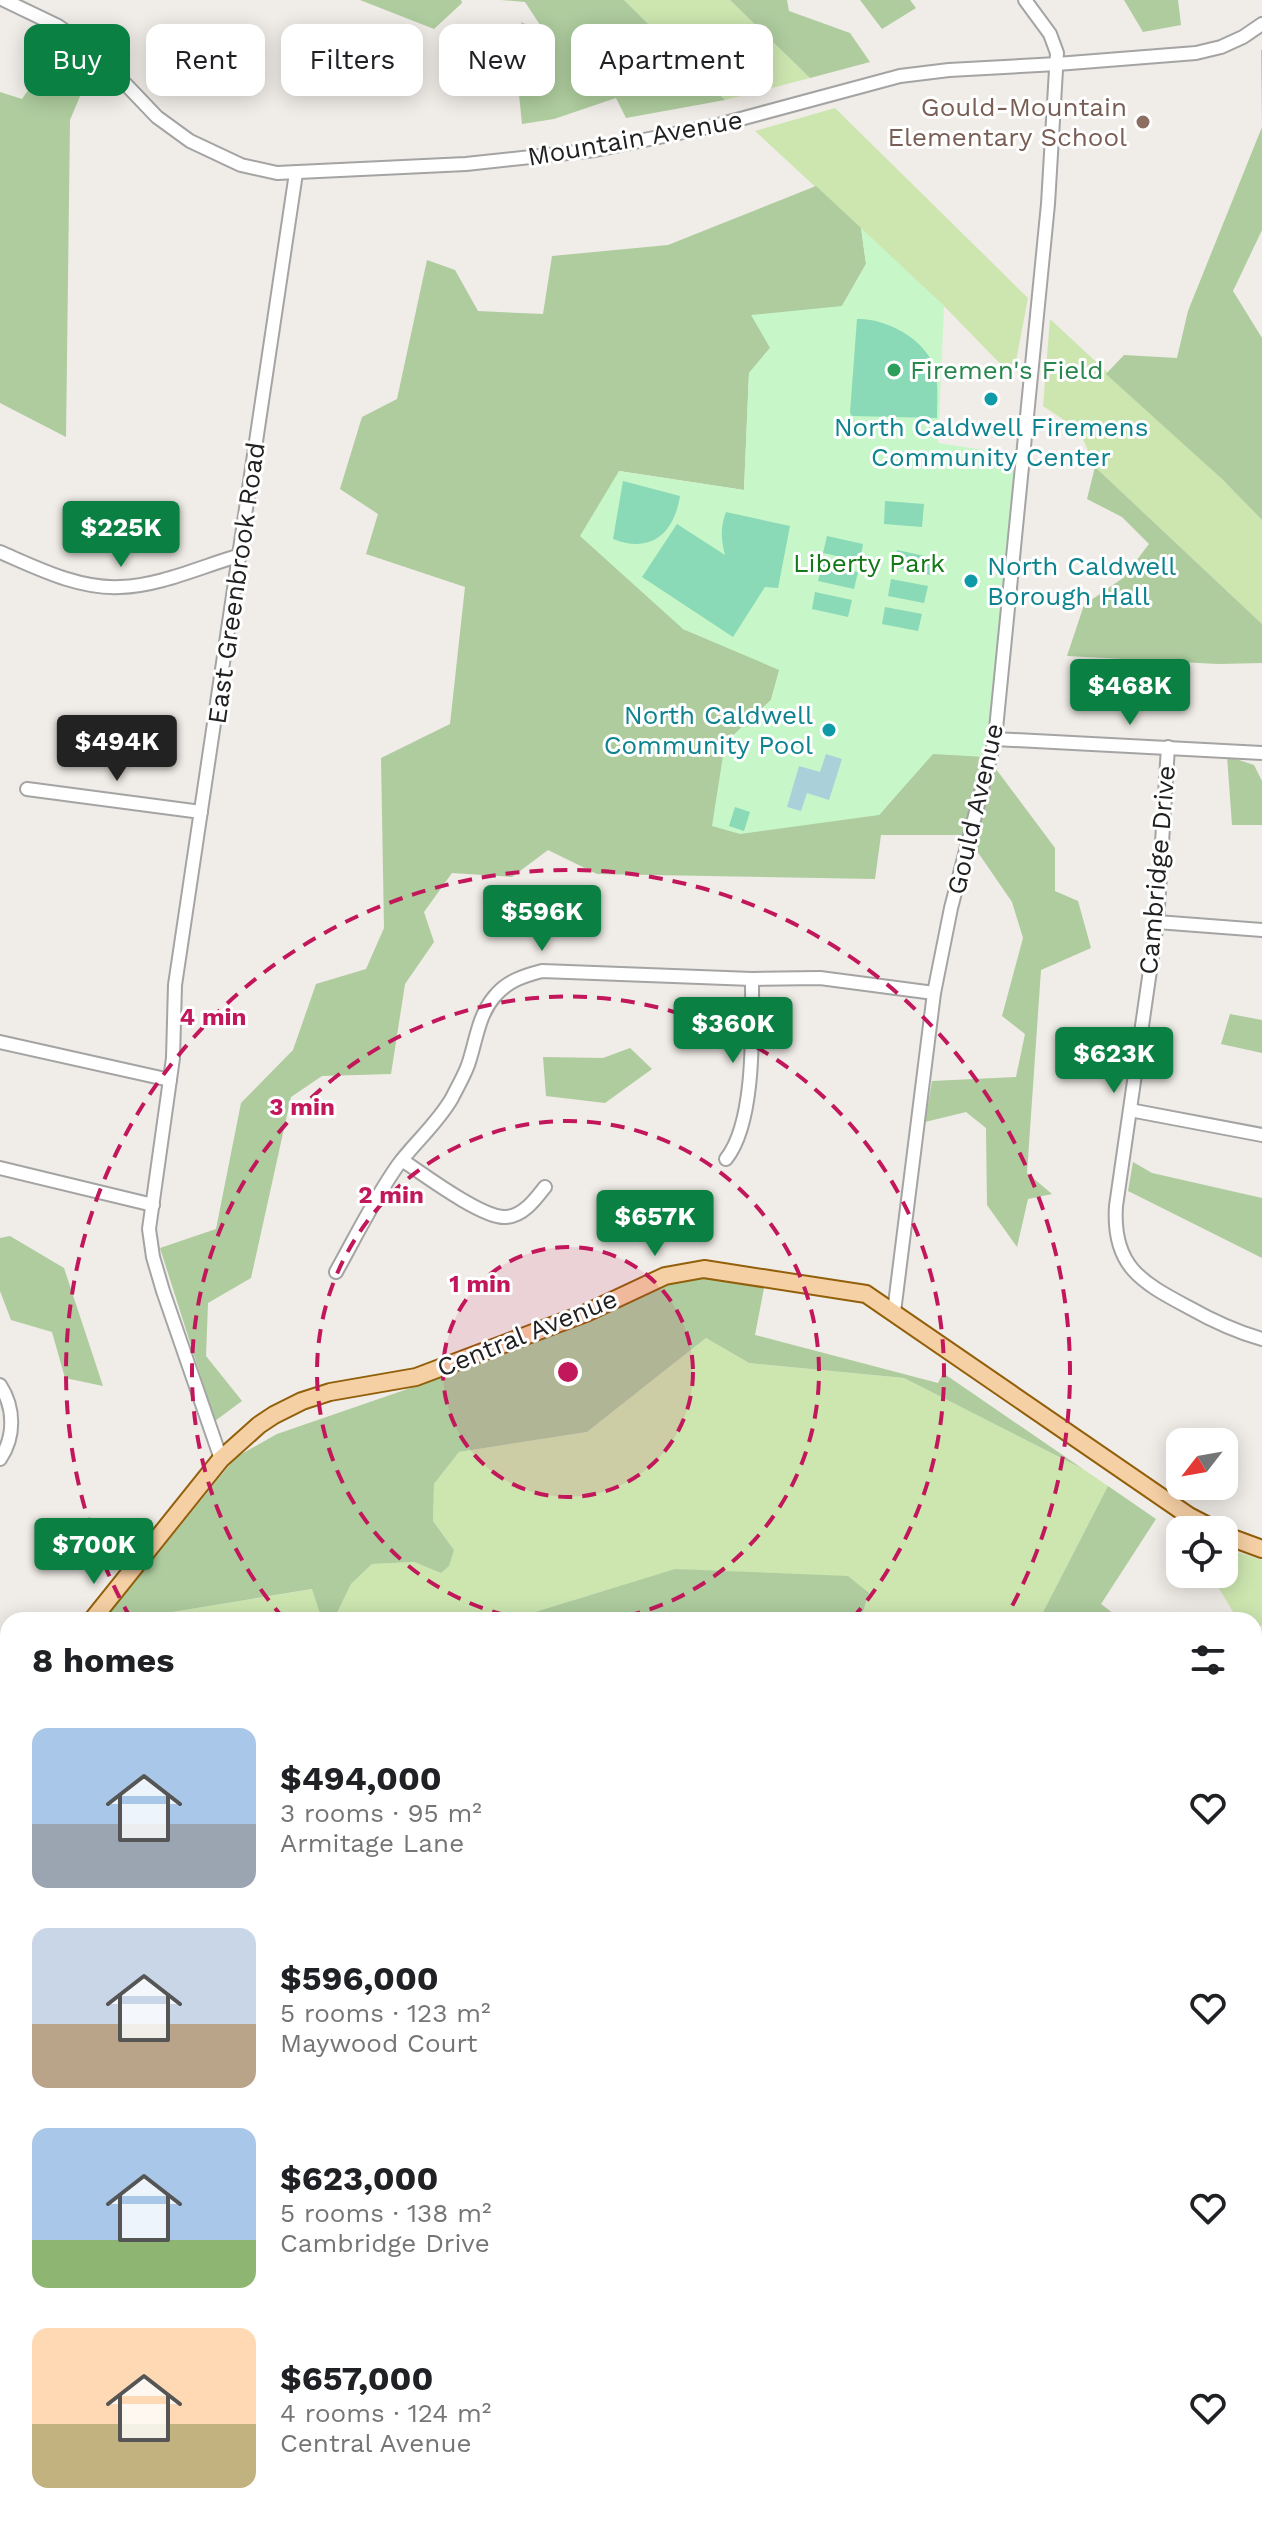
<!DOCTYPE html>
<meta charset="utf-8">
<style>
body{margin:0;font-family:"Work Sans",sans-serif;background:#f6f6f6;color:#202124;height:100vh;display:flex;flex-direction:column;font-size:30px;white-space:nowrap}
*{box-sizing:border-box;margin:0}
p{font-size:26px;color:#757577}
.icon{flex:none;width:44px;height:44px;fill:none;stroke:currentColor;stroke-width:2;stroke-linecap:round;stroke-linejoin:round}
.map{position:relative;flex:1;overflow:hidden}
.details{position:absolute;left:0px;top:1612px;width:1262px;height:912px;display:flex;flex-direction:column;background:#fff;border-radius:24px 24px 0 0;box-shadow:0 4px 20px #0003}
.details>*{flex:none}
.hud{position:absolute;left:24px;top:24px;width:800px;height:72px;display:flex;gap:16px}
.needle{width:52px;rotate:239deg}
.tools{position:absolute;left:1166px;top:1428px;display:grid;gap:16px}
.tools a{display:grid;place-items:center;width:72px;height:72px;border-radius:16px;background:#fff;box-shadow:0 4px 20px #0003;font-size:40px}
.price{position:absolute;translate:-50% -68px;padding:0 18px;border-radius:8px;background:#0b8043;color:#fff;font-size:26px;line-height:52px;filter:drop-shadow(0 2px 4px #0008)}
.price::after{content:'';position:absolute;left:50%;top:48px;width:24px;height:18px;margin-left:-12px;background:inherit;clip-path:polygon(0 0,100% 0,50% 100%)}
.price.current{background:#222;color:#fff}
ul{padding:0;list-style:none}
li{display:flex;align-items:center;gap:24px;height:200px;padding:0 32px}
li span{display:grid;place-items:center;flex:none;width:224px;height:160px;border-radius:16px;color:#555}
li>.icon{margin-inline-start:auto}
span .icon{width:96px;height:96px;fill:#fffc;stroke-width:1}
li b{font-size:34px}
h2{display:flex;justify-content:space-between;align-items:center;height:96px;padding:0 32px;font-size:34px}
.tag{padding:0 28px;border-radius:16px;background:#fff;box-shadow:0 4px 20px #0003;font-size:28px;line-height:72px}
.tag.current{background:#0b8043;color:#fff}
.map>svg:first-child{display:block}
.grass{fill:#cde6b0}
.forest{fill:#aecc9e}
.park{fill:#c7f6c9}
.pitch{fill:#8ad9b7}
.water{fill:#aad1da}
.lines{fill:none;stroke-linecap:round;stroke-linejoin:round}
.minor-casing{stroke:#a4a4a4;stroke-width:16}
.major-casing{stroke:#925f0a;stroke-width:20}
.minor{stroke:#fff;stroke-width:12}
.major{stroke:#f6d0a5;stroke-width:16}
.ring{fill:none;stroke:#c2185b;stroke-width:4;stroke-dasharray:14 10}
.education-dot{fill:#8d6e63;stroke:#fff;stroke-width:3}
.leisure-dot{fill:#2e9e5b;stroke:#fff;stroke-width:3}
.culture-dot{fill:#0f9aa8;stroke:#fff;stroke-width:3}
.labels{text-anchor:middle;stroke-width:6;stroke-linejoin:round;paint-order:stroke}
.education-label{font-size:26px;fill:#785e54;stroke:#fff;text-anchor:end}
.street-label{font-size:26px;fill:#202020;stroke:#fff}
.leisure-label{font-size:26px;fill:#27864d;stroke:#fff;text-anchor:start}
.culture-label{font-size:26px;fill:#0d838f;stroke:#fff}
.park-label{font-size:26px;fill:#137917;stroke:#fff}
.centre{fill:#c2185b;stroke:#fff;stroke-width:4}
.ring-label{font-size:24px;text-anchor:middle;font-weight:bold;fill:#c2185b;stroke:#fff;stroke-width:6;stroke-linejoin:round;paint-order:stroke}
</style>
<div class="map">
<svg width="1262" height="2524" viewBox="0 0 1262 2524">
<rect width="100%" height="100%" fill="#f0ece7"/>
<g class="grass">
<path d="M624,0h106l80,78 -85,22z"/>
<path d="M835,108l193,190 -15,79 -69,-71 -189,-175z"/>
<path d="M1050,319l172,160 40,41v104l-167,-157 -16,-37 -36,-24z"/>
<path d="M706,1338l43,25 155,15 179,91 25,17 -69,134h-175l-1,-7 6,-20 -193,-24 -167,51h-82l-22,-4 -9,4h-55l-5,-5 15,-31 21,-20 42,-2 27,11 13,-23 -21,-29 1,-37 25,-32 128,-20z"/>
<path d="M1224,1548l38,12v65l-8,5v-10h-16l-24,-40 -1,-6h11z"/>
<path d="M313,1589l9,31h-184l4,-3z"/>
<path d="M1254,2332l8,1v191h-947l-5,-8h944z"/>
</g>
<g class="forest">
<path d="M360,0h101l1,3 -28,26z"/>
<path d="M501,0h123l101,100 -99,18 -10,-20 -62,21 -32,5 -5,-50 18,-18 -14,-34 25,12 -21,-32z"/>
<path d="M730,0h57l2,11 61,22 20,29 -60,16z"/>
<path d="M860,0h50l6,8 -34,21z"/>
<path d="M1124,0h54l3,25 -38,7z"/>
<path d="M1261,50h1v180l-29,61 29,47v182l-40,-41 -116,-105 18,-19 53,3 11,-47 74,-184z"/>
<path d="M54,53l32,29 -16,38 -4,317 -66,-34v-311l22,7z"/>
<path d="M816,186l45,42 5,36 -24,42 -72,42 -21,25 -5,117 -125,-19 64,158 97,40 -9,31 -46,43 154,72 54,-62 54,4 68,91v43l23,10 13,47 -50,22 -14,203 25,21 -24,5 -11,48 -30,-42 -1,-77 -20,-16 -41,10 7,-41 84,-4 9,-43 -23,-18 21,-78 -11,-36 -46,-67h-85l-6,44 -278,-5 -49,-24 -36,27 -60,-4 -28,39 10,30 -29,42 -14,90 -69,2 -31,21 -40,181 -43,25 -2,53 36,45 -27,20 -55,-173 56,-19 25,-126 52,-53 23,-66 50,-15 18,-41 -3,-170 69,-34 15,-137 -99,-33 12,-40 -38,-25 22,-72 35,-18 30,-139 28,10 23,41 65,3 9,-58 116,-11z"/>
<path d="M1095,467l167,157v39l-44,1 -151,-8 17,-51 39,-27 26,-34 -27,-27 -35,-18z"/>
<path d="M1227,756l27,9 8,16v44h-30z"/>
<path d="M1230,1014l32,6v33l-41,-9z"/>
<path d="M630,1048l22,21 -47,34 -59,-7 -3,-39 60,1z"/>
<path d="M1133,1162l19,11 110,25v60l-134,-67z"/>
<path d="M10,1236l54,32 39,118 -38,-8 -13,-46 -41,-12 -11,-29v-53z"/>
<path d="M712,1275l52,13 -9,47 183,48 5,-10 140,96 -179,-91 -155,-15 -43,-25 -119,94 -128,20 -25,32 -1,37 21,29 -5,16 -8,7 -27,-11 -42,2 -21,20 -15,31 5,5h-19l-10,-31 -170,28 -4,3h-34l132,-163 41,-23 148,-51 249,-101z"/>
<path d="M1108,1486l48,33 -55,85 21,16h-83z"/>
<path d="M675,1569l173,7 21,17 -6,19 1,8h-355z"/>
<path d="M1262,1803v530l-8,-1v-524z"/>
<path d="M0,1812l8,6v138l-8,3z"/>
<path d="M0,1984l8,18v112l-8,-1z"/>
<path d="M231,2516h79l5,8h-55l-1,-3z"/>
</g>
<path class="park" d="M861,228l83,78 -6,137 85,13 -36,301 -54,-3 -54,61 -139,19 -28,-8 13,-83 46,-43 8,-30 -96,-41 -103,-93 39,-65 125,19 5,-117 21,-25 -19,-33 91,-9 24,-42z"/>
<g class="pitch">
<path d="M857,319c29,-1 68,20 77,48 5,16 3,35 3,51l-85,-2 -2,-3z"/>
<path d="M623,481l57,15c-6,38 -30,58 -67,43z"/>
<path d="M885,501l39,3 -2,23 -38,-3z"/>
<path d="M726,512l64,14 -12,62 -13,-1 -32,50 -91,-60 35,-53 48,31c-4,-16 -5,-27 1,-43z"/>
<path d="M827,536l36,8 -3,17 -37,-8z"/>
<path d="M897,550l37,8 -3,17 -37,-8z"/>
<path d="M822,564l36,8 -4,17 -36,-8z"/>
<path d="M891,579l37,7 -4,17 -36,-7z"/>
<path d="M815,592l37,8 -4,17 -36,-8z"/>
<path d="M885,607l37,7 -4,17 -36,-7z"/>
<path d="M735,807l15,5 -6,19 -15,-5z"/>
</g>
<path class="water" d="M826,754l16,5 -13,41 -22,-7 -6,18 -14,-4 12,-41 21,6z"/>
<g class="lines">
<g class="minor-casing">
<g id="minor">
<path d="M4,0l54,26 35,24 64,67 33,24 51,24 36,8 189,-9 129,-14 123,-25 182,-49 49,-6 108,-6 139,-11 25,-6 22,-10 19,-13"/>
<path d="M0,552c37,16 78,37 120,35 40,-1 82,-21 121,-32"/>
<path d="M995,739l267,14"/>
<path d="M1168,747l-11,175 -41,284c-4,60 25,76 72,101 23,13 49,25 74,32"/>
<path d="M27,789l174,23"/>
<path d="M1157,922l105,8"/>
<path d="M0,1042l170,38"/>
<path d="M1130,1110l132,25"/>
<path d="M726,1159c30,-37 26,-132 26,-180"/>
<path d="M402,1160c21,14 81,59 104,57 17,-1 29,-17 39,-30"/>
<path d="M0,1168l153,37"/>
<path d="M336,1272c20,-36 38,-73 62,-107 17,-23 39,-41 54,-67 5,-10 12,-22 16,-33 8,-23 10,-49 26,-68 13,-16 29,-21 48,-26l210,8 68,-1 114,15"/>
<path d="M894,1312l40,-319 17,-85 44,-169 53,-535 9,-151 -7,-19 -25,-34"/>
<path d="M0,1385c15,23 15,52 0,74"/>
<path d="M221,1459l-58,-168 -10,-34 -4,-28 24,-171 2,-73 121,-812"/>
<path d="M0,2205l8,1"/>
<path d="M197,2516l2,8"/>
</g>
</g>
<g class="major-casing">
<g id="major">
<path d="M1224,1535l38,14"/>
<path d="M92,1620l129,-161 38,-34 15,-10 28,-14 28,-9 86,-15 170,-64 79,-37 39,-7 162,25 323,222 27,14"/>
<path d="M0,1659l8,1"/>
</g>
</g>
<use href="#minor" class="minor"/>
<use href="#major" class="major"/>
</g>
<circle cx="568" cy="1372" r="125" fill="#c2185b" fill-opacity=".12"/>
<g class="ring">
<circle cx="568" cy="1372" r="125"/>
<path d="M529 1620A251 251 0 1 1 607 1620"/>
<path d="M284 1619A376 376 0 1 1 852 1619"/>
<path d="M131 1619A502 502 0 1 1 1005 1619"/>
</g>
<circle class="education-dot" cx="1143" cy="122" r="8"/>
<circle class="leisure-dot" cx="894" cy="370" r="8"/>
<g class="culture-dot">
<circle cx="991" cy="399" r="8"/>
<circle cx="971" cy="581" r="8"/>
<circle cx="829" cy="730" r="8"/>
</g>
<g class="labels">
<g class="education-label">
<text x="1127" y="116">Gould-Mountain<tspan x="1127" dy="30">Elementary School</tspan></text>
</g>
<g class="street-label">
<text transform="translate(635 138) rotate(-10)" y="9">Mountain Avenue</text>
<text transform="translate(236 583) rotate(-82)" y="9">East Greenbrook Road</text>
<text transform="translate(975 809) rotate(-77)" y="9">Gould Avenue</text>
<text transform="translate(1157 870) rotate(-85)" y="9">Cambridge Drive</text>
<text transform="translate(527 1333) rotate(-22)" y="9">Central Avenue</text>
</g>
<g class="leisure-label">
<text x="910" y="379">Firemen's Field</text>
</g>
<g class="culture-label">
<text x="991" y="436">North Caldwell Firemens<tspan x="991" dy="30">Community Center</tspan></text>
<text x="987" y="575" text-anchor="start">North Caldwell<tspan x="987" dy="30">Borough Hall</tspan></text>
<text x="813" y="724" text-anchor="end">North Caldwell<tspan x="813" dy="30">Community Pool</tspan></text>
</g>
<g class="park-label">
<text x="869" y="572">Liberty Park</text>
</g>
</g>
<circle cx="568" cy="1372" r="12" class="centre"/>
<g class="ring-label">
<text x="213" y="1025">4 min</text>
<text x="302" y="1115">3 min</text>
<text x="391" y="1203">2 min</text>
<text x="480" y="1292">1 min</text>
</g>
</svg>
<div class="tools">
<a><svg class="needle" viewBox="-14 -14 28 28"><path d="M0-13l5 13h-10z" fill="#e53935"/><path d="M0 13l5-13h-10z" fill="#757577"/></svg></a>
<a><svg class="icon" aria-label="locate" viewBox="0 0 24 24"><circle cx="12" cy="12" r="6"/><path d="M12 2v4M12 18v4M2 12h4M18 12h4"/></svg></a>
</div>
<b class="price" style="left:121px;top:569px">$225K</b>
<b class="price" style="left:1130px;top:727px">$468K</b>
<b class="price current" style="left:117px;top:783px">$494K</b>
<b class="price" style="left:542px;top:953px">$596K</b>
<b class="price" style="left:733px;top:1065px">$360K</b>
<b class="price" style="left:1114px;top:1095px">$623K</b>
<b class="price" style="left:655px;top:1258px">$657K</b>
<b class="price" style="left:94px;top:1586px">$700K</b>
<div class="hud">
<a class="tag current">Buy</a>
<a class="tag">Rent</a>
<a class="tag">Filters</a>
<a class="tag">New</a>
<a class="tag">Apartment</a>
</div>
<section class="details">
<h2>8 homes<svg class="icon" aria-label="filters" viewBox="0 0 24 24"><path d="M4 7h16M4 17h16"/><circle cx="9" cy="7" r="2"/><circle cx="15" cy="17" r="2"/></svg></h2>
<ul>
<li><span style="background:linear-gradient(#a9c7e8 60%,#9aa5b1 0)"><svg class="icon" aria-label="home" viewBox="0 0 24 24"><path d="M3 11l9-7 9 7M6 9v11h12V9"/></svg></span><div><b>$494,000</b><p>3 rooms · 95 m²</p><p>Armitage Lane</p></div><svg class="icon" aria-label="heart" viewBox="0 0 24 24"><path d="M12 20l-8-8c-3-5 5-10 8-4 3-6 11-1 8 4z"/></svg></li>
<li><span style="background:linear-gradient(#c9d6e8 60%,#b9a48a 0)"><svg class="icon" aria-label="home" viewBox="0 0 24 24"><path d="M3 11l9-7 9 7M6 9v11h12V9"/></svg></span><div><b>$596,000</b><p>5 rooms · 123 m²</p><p>Maywood Court</p></div><svg class="icon" aria-label="heart" viewBox="0 0 24 24"><path d="M12 20l-8-8c-3-5 5-10 8-4 3-6 11-1 8 4z"/></svg></li>
<li><span style="background:linear-gradient(#a9c7e8 70%,#8fb573 0)"><svg class="icon" aria-label="home" viewBox="0 0 24 24"><path d="M3 11l9-7 9 7M6 9v11h12V9"/></svg></span><div><b>$623,000</b><p>5 rooms · 138 m²</p><p>Cambridge Drive</p></div><svg class="icon" aria-label="heart" viewBox="0 0 24 24"><path d="M12 20l-8-8c-3-5 5-10 8-4 3-6 11-1 8 4z"/></svg></li>
<li><span style="background:linear-gradient(#ffd9b3 60%,#c2b280 0)"><svg class="icon" aria-label="home" viewBox="0 0 24 24"><path d="M3 11l9-7 9 7M6 9v11h12V9"/></svg></span><div><b>$657,000</b><p>4 rooms · 124 m²</p><p>Central Avenue</p></div><svg class="icon" aria-label="heart" viewBox="0 0 24 24"><path d="M12 20l-8-8c-3-5 5-10 8-4 3-6 11-1 8 4z"/></svg></li>
</ul>
</section>
</div>
